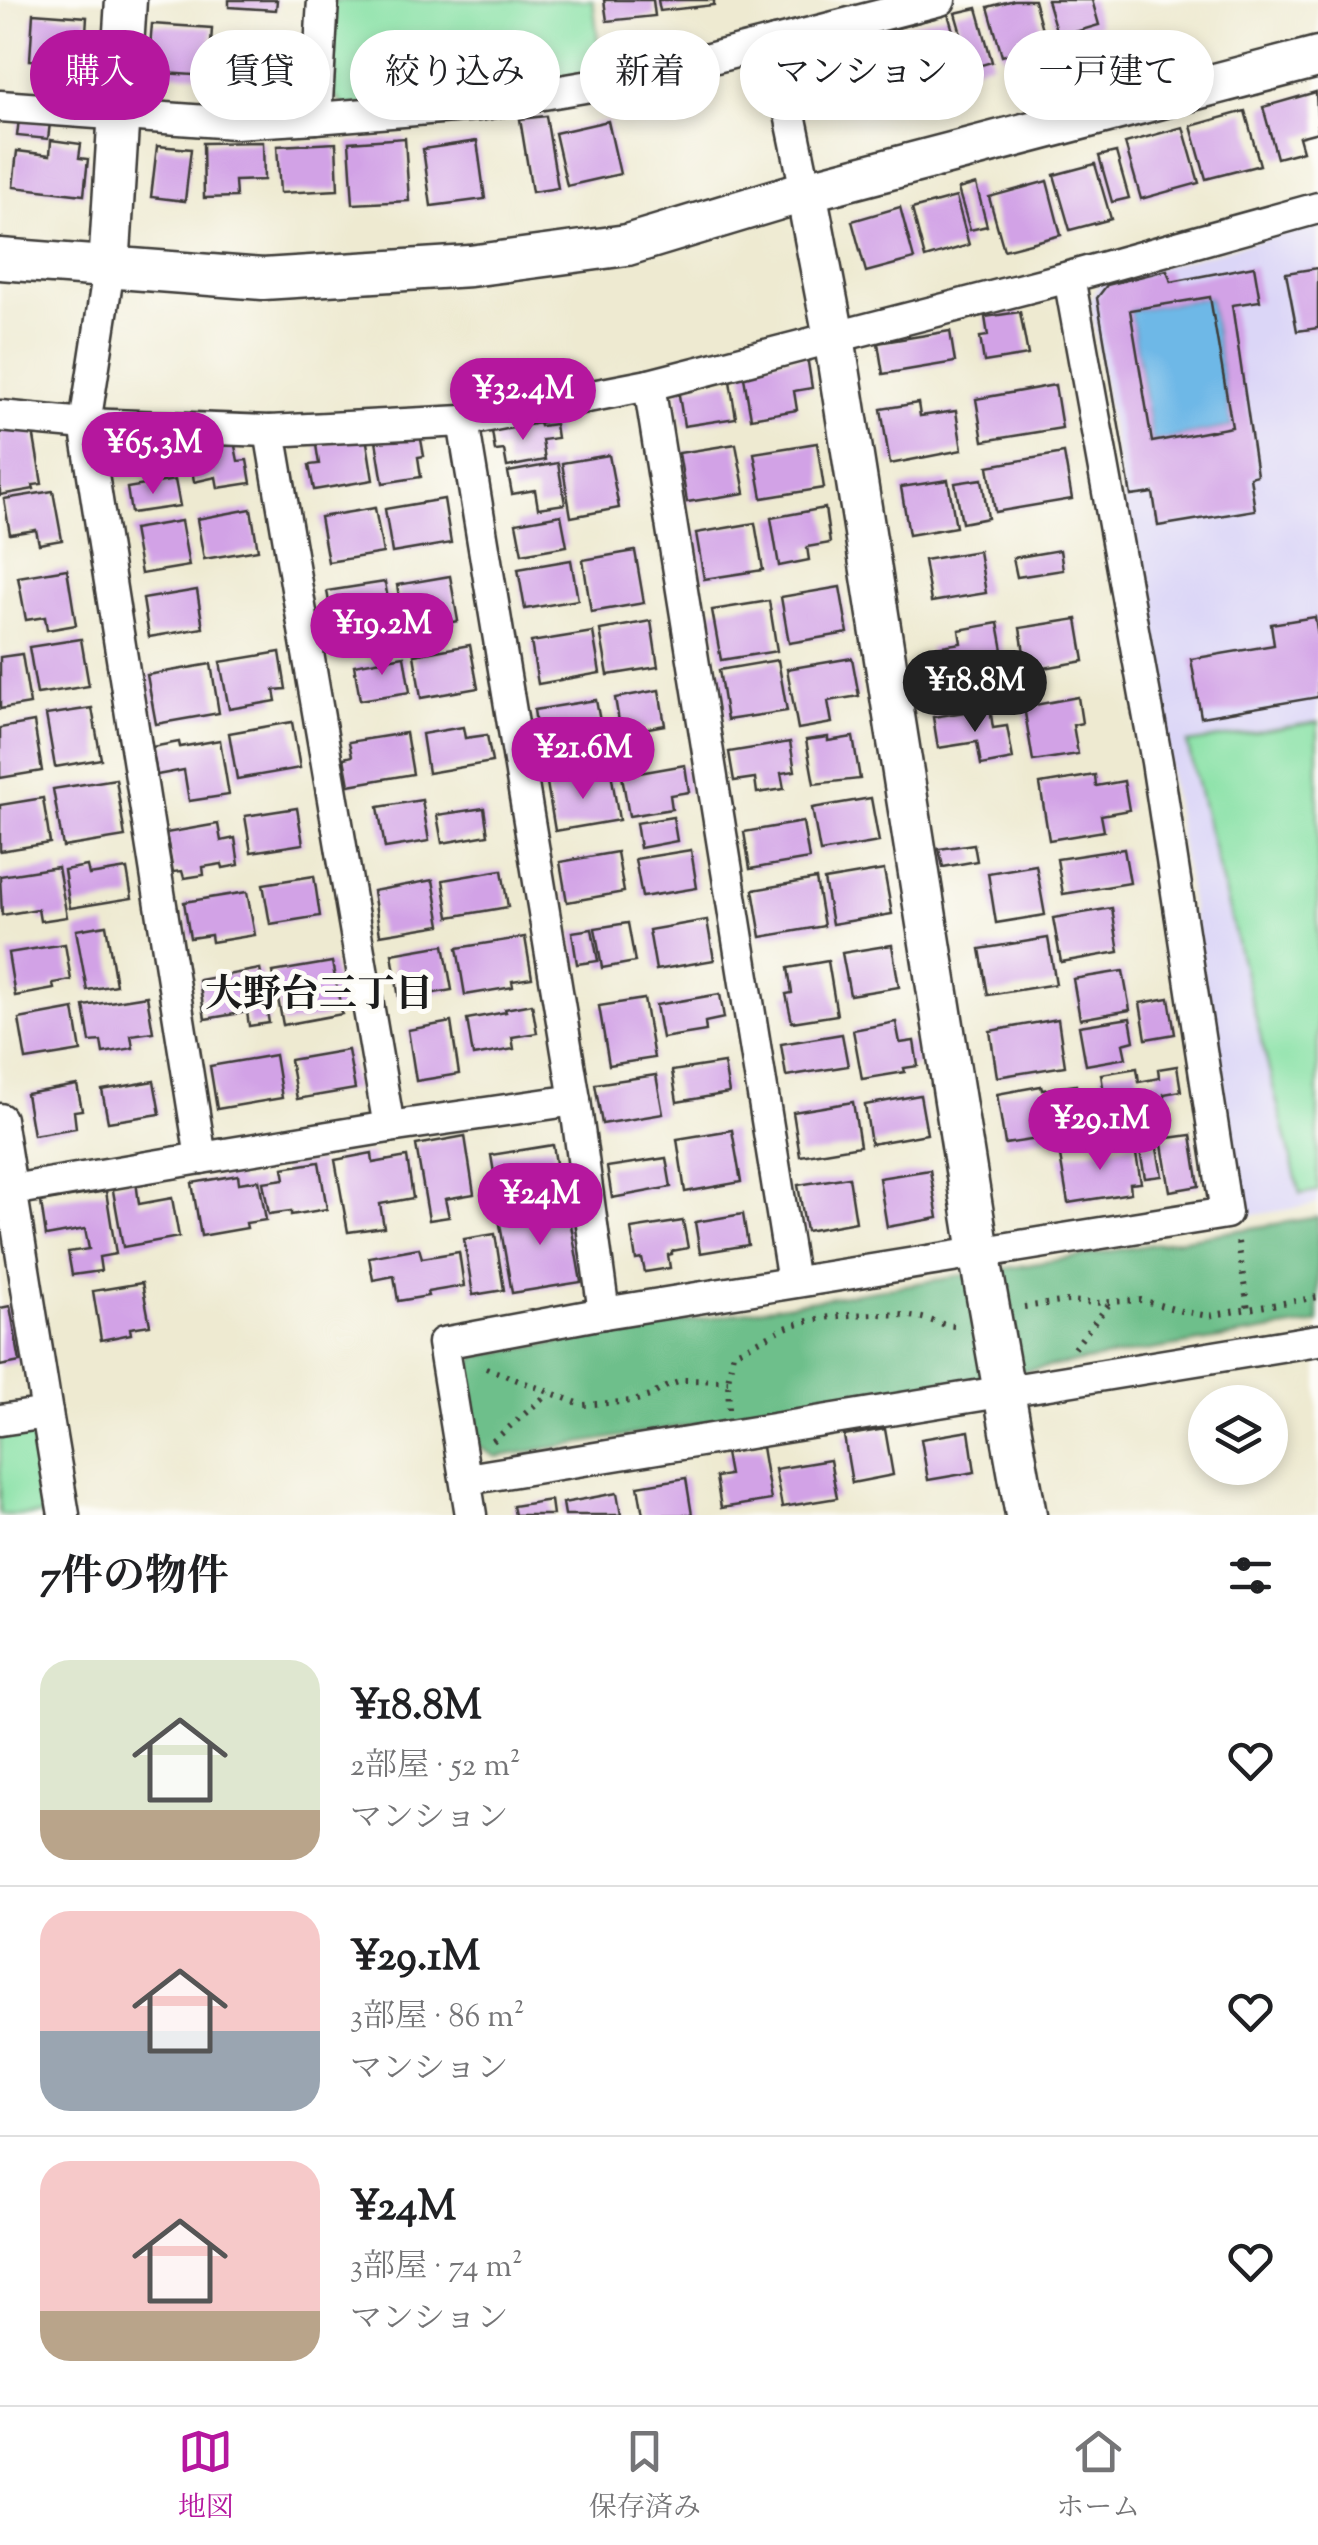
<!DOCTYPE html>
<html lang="ja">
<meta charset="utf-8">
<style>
body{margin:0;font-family:"Sorts Mill Goudy","Noto Serif JP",serif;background:#f6f6f6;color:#202124;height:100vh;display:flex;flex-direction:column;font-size:38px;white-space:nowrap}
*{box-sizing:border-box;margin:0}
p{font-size:32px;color:#757577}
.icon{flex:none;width:55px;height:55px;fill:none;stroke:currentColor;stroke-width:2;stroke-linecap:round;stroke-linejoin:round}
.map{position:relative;height:1515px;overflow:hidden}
.side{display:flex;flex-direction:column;background:#fff;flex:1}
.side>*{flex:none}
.hud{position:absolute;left:30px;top:30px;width:1260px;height:90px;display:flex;gap:20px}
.fabs{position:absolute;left:1188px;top:1385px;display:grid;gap:20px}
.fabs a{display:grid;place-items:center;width:100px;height:100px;border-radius:50%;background:#fff;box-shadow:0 5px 15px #0003;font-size:50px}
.price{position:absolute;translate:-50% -85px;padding:0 22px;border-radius:35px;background:#b5179e;color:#fff;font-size:32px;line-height:65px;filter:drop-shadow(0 2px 5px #0008)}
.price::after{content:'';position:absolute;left:50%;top:60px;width:30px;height:22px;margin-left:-15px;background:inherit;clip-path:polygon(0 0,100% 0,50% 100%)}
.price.active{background:#222;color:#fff}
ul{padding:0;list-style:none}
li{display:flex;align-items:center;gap:30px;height:250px;padding:0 40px}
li+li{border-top:2px solid #e0e0e0}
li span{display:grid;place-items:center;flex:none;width:280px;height:200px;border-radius:30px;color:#555}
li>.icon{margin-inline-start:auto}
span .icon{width:120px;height:120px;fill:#fffc;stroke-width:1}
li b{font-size:42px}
h2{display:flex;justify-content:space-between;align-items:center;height:120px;padding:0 40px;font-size:42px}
.chip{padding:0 35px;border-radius:45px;background:#fff;box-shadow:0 5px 15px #0003;font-size:35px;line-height:90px}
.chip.active{background:#b5179e;color:#fff}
.tabs{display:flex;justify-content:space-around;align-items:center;height:140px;border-top:2px solid #e0e0e0;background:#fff;font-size:28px;color:#757577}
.tabs a{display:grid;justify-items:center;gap:5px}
.tabs .active{color:#b5179e}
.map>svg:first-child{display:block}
.built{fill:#dbd6f7}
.green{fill:#88e1a6;stroke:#527e61;stroke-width:2.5}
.forest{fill:#6ebf8b;stroke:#456e54;stroke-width:2.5}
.water{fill:#6eb8e7;stroke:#456a82;stroke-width:2.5}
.building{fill:#d2a2e6;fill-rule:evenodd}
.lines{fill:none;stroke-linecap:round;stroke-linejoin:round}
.street-casing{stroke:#3c3b37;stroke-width:35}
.secondary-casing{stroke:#3c3b37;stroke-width:45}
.path{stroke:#3c3b37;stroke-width:6;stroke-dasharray:2.5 8;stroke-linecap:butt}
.street{stroke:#fff;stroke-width:30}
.secondary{stroke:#fff;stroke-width:40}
.labels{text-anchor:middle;stroke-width:10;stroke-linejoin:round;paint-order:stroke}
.neighbourhood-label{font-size:38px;font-weight:bold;fill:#1c1c1c;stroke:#fdfcf7}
</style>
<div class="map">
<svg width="1318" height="1515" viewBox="0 0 1318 1515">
<rect width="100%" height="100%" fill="#fdfcf7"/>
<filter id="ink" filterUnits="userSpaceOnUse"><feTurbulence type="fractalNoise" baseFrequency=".01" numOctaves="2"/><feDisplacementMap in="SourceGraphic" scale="20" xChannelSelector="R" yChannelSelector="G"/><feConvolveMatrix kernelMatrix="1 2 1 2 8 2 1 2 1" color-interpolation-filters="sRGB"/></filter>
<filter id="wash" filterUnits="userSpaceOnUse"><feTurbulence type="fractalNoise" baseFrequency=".0048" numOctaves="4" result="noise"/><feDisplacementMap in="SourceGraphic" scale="40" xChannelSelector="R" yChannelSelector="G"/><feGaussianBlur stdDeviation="2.25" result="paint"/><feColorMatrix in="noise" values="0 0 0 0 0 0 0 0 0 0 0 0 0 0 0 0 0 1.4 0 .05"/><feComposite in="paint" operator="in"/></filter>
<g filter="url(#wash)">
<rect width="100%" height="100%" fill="#eeead1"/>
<path class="built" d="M1318,225v979l-74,13 -154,-917 10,-17z"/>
<g class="green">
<path d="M334,0h259l9,71 -124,25 -132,12 -18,-19z"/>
<path d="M1318,722v469l-18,3 -113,-451z"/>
<path d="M36,1430l13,85h-49v-80z"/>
</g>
<path class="forest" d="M1318,1217v106l-822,134 -22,-13 -10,-68 12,-20z"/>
<path class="water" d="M1210,297l22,130 -80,15 -22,-132z"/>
<g id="blocks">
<g class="building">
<path d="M229,0h48l-1,10 -47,-3z"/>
<path d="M604,0h49l2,16 -48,5z"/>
<path d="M658,0h56v5l-54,6z"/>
<path d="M1014,0h20l12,44 -44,12 -14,-49z"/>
<path d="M1047,0h45l7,25 -41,12z"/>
<path d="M977,8l15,54 -21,6 -16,-55z"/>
<path d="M33,13l54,4 -3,47 -54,-4z"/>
<path d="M948,14l16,54 -87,24 -15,-54z"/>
<path d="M152,24l60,4 -3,48 -61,-4z"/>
<path d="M225,37l66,4 -2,36 -15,-1 -1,11 -51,-4z"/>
<path d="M850,44l15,55 -46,12 -15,-54z"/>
<path d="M1316,92l2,40 -19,5 4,14 -26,7 -14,-51z"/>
<path d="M1245,111l15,54 -54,14 -15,-53z"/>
<path d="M546,116l12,72 -26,4 -12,-73z"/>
<path d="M19,119l31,4 -2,16 -31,-3z"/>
<path d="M608,121l12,53 -53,12 -12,-53z"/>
<path d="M1183,127l16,56 -58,16 -16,-56z"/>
<path d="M405,138l4,63 -56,3 -4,-62z"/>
<path d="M51,140l30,4 -2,14 9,1 -4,36 -71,-8 4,-36 33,4z"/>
<path d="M477,141l8,58 -54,7 -8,-57z"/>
<path d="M263,142l1,38 -29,1 1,16 -32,1 -1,-55z"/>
<path d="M336,143l2,47 -58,3 -3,-47z"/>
<path d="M157,146l34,3 -6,52 -34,-4z"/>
<path d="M1116,152l13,46 -17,4 -13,-46z"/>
<path d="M1095,164l16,55 -41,11 -16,-55z"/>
<path d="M1047,181l14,54 -57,15 -15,-53z"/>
<path d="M976,184l11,42 -17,4 -12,-41z"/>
<path d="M956,197l13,48 -44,13 -13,-49z"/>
<path d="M900,207l14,52 -48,13 -14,-51z"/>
<path d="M1254,266l6,35 -28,4 25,170 -7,2 5,33 -97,16 -5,-33 -22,3 -34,-198 10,-13 60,-15 4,12zM1210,297l22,130 -80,15 -22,-132z"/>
<path d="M1318,268v60l-21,3 -11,-58z"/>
<path d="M1020,312l8,43 -44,7 -4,-25 8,-1 -3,-19z"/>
<path d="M950,331l5,31 -72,12 -5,-31z"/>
<path d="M807,356l5,32 -18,3 3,19 -46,8 -9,-52z"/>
<path d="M730,381l6,37 -52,8 -6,-37z"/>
<path d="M1055,385l7,43 -79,13 -7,-42z"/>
<path d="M918,403l2,13 36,-5 6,39 -72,14 -9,-55z"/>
<path d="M31,419l11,65 -9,1 1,4 -34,6v-66z"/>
<path d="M539,423l1,3 15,-2 2,14 -15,2 3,20 -38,7 -3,-17 -9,1 -3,-20z"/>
<path d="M168,433l6,33 -51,9 -6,-34z"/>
<path d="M420,434l4,22 -6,1 3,20 -38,6 -7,-42z"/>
<path d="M366,436l7,44 -59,10 -5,-25 10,-1 -3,-19z"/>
<path d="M234,441l4,20 9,-1 4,23 -33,5 -2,-11 -22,5 -5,-34z"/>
<path d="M817,443l7,45 -62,10 -8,-45z"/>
<path d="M736,444l9,49 -58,9 -8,-49z"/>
<path d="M1064,453l8,46 -77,13 -7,-46z"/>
<path d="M609,455l10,53 -48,9 -9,-54z"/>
<path d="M558,463l7,41 -27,4 -3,-18 -23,4 -4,-22z"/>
<path d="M982,479l6,39 -26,5 -7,-40z"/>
<path d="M175,480l5,26 -49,7 -4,-25z"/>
<path d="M948,480l8,47 -47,8 -8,-48z"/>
<path d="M53,491l9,49 -23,4 -3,-14 -26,4 -6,-35z"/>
<path d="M444,499l7,44 -59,10 -7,-44z"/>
<path d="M375,508l8,45 -55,9 -8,-45z"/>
<path d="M825,508l5,35 -23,4 2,13 -30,6 -8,-48z"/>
<path d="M251,509l7,41 -54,9 -7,-40z"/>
<path d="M561,515l6,31 -45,8 -6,-31z"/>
<path d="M181,521l8,45 -48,8 -8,-45z"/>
<path d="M755,523l8,47 -59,9 -8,-46z"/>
<path d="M1060,550l3,20 -46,7 -4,-19z"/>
<path d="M635,551l9,52 -53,9 -8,-52z"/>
<path d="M979,551l7,42 -55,9 -7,-42z"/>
<path d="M571,560l7,40 -53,9 -7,-40z"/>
<path d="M67,569l9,56 -29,5 -2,-13 -19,3 -8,-43z"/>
<path d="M450,576l8,45 -53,9 -8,-45z"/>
<path d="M385,582l10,59 -20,3 -3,-20 -38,6 -7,-39z"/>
<path d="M840,587l8,46 -59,10 -8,-46z"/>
<path d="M197,590l6,38 -54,9 -6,-38z"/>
<path d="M769,601l8,50 -56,9 -9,-50z"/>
<path d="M1315,617l3,19v61l-117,20 -10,-58 83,-14 -3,-21z"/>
<path d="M1077,619l7,42 -57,10 -7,-43z"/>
<path d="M651,621l7,46 -50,8 -8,-45z"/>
<path d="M998,623l11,60 -48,8 -3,-15 -23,4 -6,-32 32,-5 -2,-13z"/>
<path d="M593,632l7,41 -62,11 -7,-42z"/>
<path d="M81,639l8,47 -52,8 -8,-47z"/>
<path d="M470,645l8,43 -57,10 -7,-43z"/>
<path d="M280,652l6,37 -12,1 2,11 -47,8 -9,-47z"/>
<path d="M22,654l8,50 -30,5v-52z"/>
<path d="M404,656l6,36 -50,8 -6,-35z"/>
<path d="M852,658l7,38 -31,5 4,22 -34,6 -11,-60z"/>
<path d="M778,660l9,51 -60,9 -8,-50z"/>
<path d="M211,664l8,49 -63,11 -9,-49z"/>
<path d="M659,690l6,35 -44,8 -6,-35z"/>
<path d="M1078,697l4,26 -9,2 5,29 -45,7 -9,-54z"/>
<path d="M596,700l6,32 -63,11 -5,-33z"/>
<path d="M92,708l9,51 -46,8 -9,-52z"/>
<path d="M990,708l3,20 14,-2 6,33 -32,6 -4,-23 -39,6 -5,-31z"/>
<path d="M34,722l8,49 -42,7v-50z"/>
<path d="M292,722l8,46 -63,11 -8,-46z"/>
<path d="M463,727l2,11 22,-3 5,27 -64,11 -6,-39z"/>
<path d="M406,733l7,41 -64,11 -5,-27 8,-2 -3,-14z"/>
<path d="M828,737v4l25,-4 7,42 -46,5 -8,-44z"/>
<path d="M220,740l9,55 -40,6 -5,-31 -27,5 -5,-28 27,-5 1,5z"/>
<path d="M790,742l5,29 -14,2 3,16 -27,4 -2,-15 -21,3 -5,-29z"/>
<path d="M685,765l4,27 -19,3 2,14 -43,7 -7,-40z"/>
<path d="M611,772l8,48 -64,11 -8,-48z"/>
<path d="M1095,775l1,11 28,-5 5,29 -28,5 3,16 -55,9 -9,-56z"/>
<path d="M116,779l9,58 -62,10 -10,-58z"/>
<path d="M43,798l7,45 -50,8v-46z"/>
<path d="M871,798l8,44 -59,10 -8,-44z"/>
<path d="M422,800l7,41 -44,7 -7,-41z"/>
<path d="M297,808l6,36 -52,8 -6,-36z"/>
<path d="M484,808l4,27 -46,8 -5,-28z"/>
<path d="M673,817l4,24 -37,7 -4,-25z"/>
<path d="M803,822l6,37 -59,10 -6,-37z"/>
<path d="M218,824l3,17 14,-3 4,27 -16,3 -1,-4 -19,3 1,8 -20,3 -2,-7 -9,1 -7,-39z"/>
<path d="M974,844l3,17 -34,6 -4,-18z"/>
<path d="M1124,849l6,34 -67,11 -6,-35z"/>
<path d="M691,850l6,38 -55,9 -7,-38z"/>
<path d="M617,852l7,40 -57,10 -7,-40z"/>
<path d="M1036,865l9,50 -49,8 -8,-50z"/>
<path d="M87,866l2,9 38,-6 5,29 -62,10 -6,-38z"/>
<path d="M58,867l9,50 -27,4 -2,-12 -36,6 -2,-39z"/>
<path d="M502,870l6,37 -59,10 -6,-37z"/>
<path d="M884,870l8,44 -60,10 -8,-44z"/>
<path d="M314,876l6,40 -50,8 -7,-40z"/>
<path d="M816,879l8,47 -63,11 -8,-47z"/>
<path d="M433,880l8,45 -61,10 -7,-44z"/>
<path d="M247,892l8,43 -43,7 -1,-7 -21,3 -6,-36z"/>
<path d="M1112,908l7,44 -58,10 -8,-44z"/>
<path d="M707,920l7,40 -58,10 -7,-40z"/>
<path d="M628,923l7,39 -33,6 -7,-40z"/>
<path d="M106,925l10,60 -29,5 -11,-60z"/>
<path d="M592,929l6,32 -21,3 -5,-32z"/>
<path d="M525,937l7,41 -20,3 1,6 -48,8 -8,-47z"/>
<path d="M1048,938l8,46 -68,11 -8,-46z"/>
<path d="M65,944l6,36 -18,3 1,6 -39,7 -7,-43z"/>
<path d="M444,945l8,45 -53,9 -7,-45z"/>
<path d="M892,945l7,42 -49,8 -8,-42z"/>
<path d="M828,961l9,54 -45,7 -6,-28 6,-1 -4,-25z"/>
<path d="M332,962l10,52 -59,11 -10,-53z"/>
<path d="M260,969l9,54 -20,3 -2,-14 -42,7 -6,-39z"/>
<path d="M1123,971l7,39 -50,9 -7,-40z"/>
<path d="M720,994l4,24 -19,4 1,9 -44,7 -6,-33z"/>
<path d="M147,996l6,36 -22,3 2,13 -30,5 -2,-12 -11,1 -6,-36z"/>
<path d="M1169,998l6,36 -29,5 -6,-36z"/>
<path d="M644,999l10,59 -45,7 -10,-59z"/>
<path d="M532,1004l5,29 -25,4 2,12 -41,7 -6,-37 39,-7 -1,-3z"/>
<path d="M74,1009l7,42 -55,9 -7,-41z"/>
<path d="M1130,1018l4,23 -11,3 3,14 -40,7 -7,-39z"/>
<path d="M1058,1019l7,47 -68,11 -7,-46z"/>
<path d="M451,1022l8,52 -43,7 -8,-51z"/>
<path d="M896,1022l4,21 14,-2 4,25 -14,2 1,4 -43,7 -9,-49z"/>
<path d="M842,1034l6,32 -62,10 -5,-32z"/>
<path d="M348,1050l7,39 -58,10 -7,-39z"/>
<path d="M275,1055l7,43 -65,11 -7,-43z"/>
<path d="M724,1063l5,30 -52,9 -5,-31z"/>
<path d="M1177,1066l4,25 -17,3 2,15 -69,12 -3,-20 11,-1 -4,-26 36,-6 2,14 20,-4 -1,-9z"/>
<path d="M656,1075l7,39 -61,10 -7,-40z"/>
<path d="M154,1081l6,33 -52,8 -6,-32z"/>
<path d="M77,1085l5,25 -8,1 2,17 -43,7 -7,-41z"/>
<path d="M1076,1085l7,47 -78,12 -8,-50 44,-8 1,4z"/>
<path d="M920,1095l7,39 -56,10 -6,-39z"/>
<path d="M853,1102l7,44 -60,10 -7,-44z"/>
<path d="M732,1130l9,52 -56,10 -8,-53z"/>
<path d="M1191,1135l8,51 -29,5 -9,-52z"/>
<path d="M465,1136l9,58 -29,5 4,18 -20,3 -13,-75z"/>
<path d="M1134,1143l7,40 -11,1 1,9 -63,10 -8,-47z"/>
<path d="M1156,1143l6,33 -17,2 -6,-32z"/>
<path d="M553,1145l6,36 -62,10 -6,-36z"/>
<path d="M372,1153l1,10 34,-6 6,41 -33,6 4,23 -36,5 -13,-72z"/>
<path d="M666,1158l5,29 -59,11 -5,-31z"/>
<path d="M319,1162l8,47 -36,6v-4l-22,3 -6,-32 22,-3 -2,-11z"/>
<path d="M930,1170l8,48 -51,9 -8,-49z"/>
<path d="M238,1175l1,8 20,-3 7,40 -20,3 1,5 -46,8 -9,-53z"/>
<path d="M849,1177l7,45 -50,9 -8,-46z"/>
<path d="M136,1181l3,23 33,-6 7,39 -56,10 -11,-62z"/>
<path d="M106,1191l10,63 -17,3 2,14 -29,4 -4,-23 21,-3 -4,-20 -39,7 -5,-34z"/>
<path d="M567,1202l14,80 -69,11 -14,-80z"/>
<path d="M743,1214l5,31 -48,8 -5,-31z"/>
<path d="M683,1221l5,27 -16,3v3l-4,1 2,13 -25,4 -3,-13 -6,1 -5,-31z"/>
<path d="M495,1234l9,56 -31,5 -9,-56z"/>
<path d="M419,1248l3,10 37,-6 5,34 -37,6 1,4 -30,5 -4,-25 -21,4 -4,-23z"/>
<path d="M142,1283l8,42 -20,3 1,6 -30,6 -8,-49z"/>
<path d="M10,1306l10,56 -20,4v-58z"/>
<path d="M885,1429l8,46 -41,8 -8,-47z"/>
<path d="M969,1431l6,41 -47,8 -7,-41z"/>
<path d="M762,1447l9,53 -50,8 -5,-31 13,-2 -4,-22z"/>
<path d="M830,1460l7,38 -55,9 -7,-38z"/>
<path d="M686,1478l6,37h-49l-5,-29z"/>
<path d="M617,1493l4,22h-56l-2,-12z"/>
<path d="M551,1500l2,15h-38l-2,-9z"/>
</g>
</g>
</g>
<g filter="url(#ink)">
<use href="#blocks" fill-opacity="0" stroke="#3c3b37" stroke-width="2.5"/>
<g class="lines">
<g class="street-casing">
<g id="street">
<path d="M775,42l31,149"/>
<path d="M0,106l234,17 82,-5 7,-118"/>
<path d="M316,118l162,-13 148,-25 314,-80"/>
<path d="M109,268l-24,156 116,734 188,-31 186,-27 -112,-679"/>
<path d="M649,385l144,897"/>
<path d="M0,416l85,8 185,7 193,-10 186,-36 420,-108 249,-69"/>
<path d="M270,431l119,696"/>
<path d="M575,1100l29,213"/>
<path d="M0,1119l47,294 -47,7"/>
<path d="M0,1192l201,-34"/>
<path d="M47,1413l17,102"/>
<path d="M467,1479l851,-139"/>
<path d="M471,1515l-28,-172 161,-30 622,-100 -69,-451 -88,-485"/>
</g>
</g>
<g class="secondary-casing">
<g id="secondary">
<path d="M806,191l28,146 145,915 47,263"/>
<path d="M0,259l263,20 207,-13 157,-21 179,-54 512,-134"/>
<path d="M109,268l17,-268"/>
</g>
</g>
<g class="path">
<path d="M1238,1242l10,68"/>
<path d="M1024,1307l44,-6 27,2 46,-3 40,11 27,5 110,-19"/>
<path d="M1074,1348l36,-45"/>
<path d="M486,1368l97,37 50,-4 17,-5 17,-10 17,-6 44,1"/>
<path d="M729,1409l-1,-28 5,-28c17,-7 33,-16 50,-24 33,-15 98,-18 134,-12 14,2 25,9 39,9"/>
<path d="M493,1441l56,-48"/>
</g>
<use href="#street" class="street"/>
<use href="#secondary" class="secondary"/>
</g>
</g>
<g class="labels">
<g class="neighbourhood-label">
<text x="319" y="1006">大野台三丁目</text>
</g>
</g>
</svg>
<div class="fabs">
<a><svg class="icon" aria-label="layers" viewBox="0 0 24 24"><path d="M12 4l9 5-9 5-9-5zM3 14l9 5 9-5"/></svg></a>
</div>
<b class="price" style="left:523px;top:443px">¥32.4M</b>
<b class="price" style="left:153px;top:497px">¥65.3M</b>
<b class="price" style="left:382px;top:678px">¥19.2M</b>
<b class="price active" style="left:975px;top:735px">¥18.8M</b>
<b class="price" style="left:583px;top:802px">¥21.6M</b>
<b class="price" style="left:1100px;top:1173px">¥29.1M</b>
<b class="price" style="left:540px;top:1248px">¥24M</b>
<div class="hud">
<a class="chip active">購入</a>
<a class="chip">賃貸</a>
<a class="chip">絞り込み</a>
<a class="chip">新着</a>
<a class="chip">マンション</a>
<a class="chip">一戸建て</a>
</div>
</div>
<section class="side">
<h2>7件の物件<svg class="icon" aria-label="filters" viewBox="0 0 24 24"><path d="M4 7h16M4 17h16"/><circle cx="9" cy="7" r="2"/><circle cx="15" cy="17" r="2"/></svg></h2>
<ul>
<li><span style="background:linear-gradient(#dfe7d0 75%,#b9a48a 0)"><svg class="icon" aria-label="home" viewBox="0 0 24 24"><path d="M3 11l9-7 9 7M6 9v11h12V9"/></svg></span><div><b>¥18.8M</b><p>2部屋 · 52 m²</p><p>マンション</p></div><svg class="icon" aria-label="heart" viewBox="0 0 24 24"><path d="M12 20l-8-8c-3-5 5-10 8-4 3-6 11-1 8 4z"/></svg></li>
<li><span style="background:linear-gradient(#f6c9c9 60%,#9aa5b1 0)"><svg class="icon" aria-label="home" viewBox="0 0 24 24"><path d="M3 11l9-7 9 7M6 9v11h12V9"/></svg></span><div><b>¥29.1M</b><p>3部屋 · 86 m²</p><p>マンション</p></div><svg class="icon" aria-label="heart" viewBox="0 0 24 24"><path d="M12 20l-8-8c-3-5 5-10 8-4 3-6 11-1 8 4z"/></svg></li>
<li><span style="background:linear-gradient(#f6c9c9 75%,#b9a48a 0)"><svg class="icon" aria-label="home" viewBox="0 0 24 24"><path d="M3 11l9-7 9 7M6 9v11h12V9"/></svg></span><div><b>¥24M</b><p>3部屋 · 74 m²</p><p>マンション</p></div><svg class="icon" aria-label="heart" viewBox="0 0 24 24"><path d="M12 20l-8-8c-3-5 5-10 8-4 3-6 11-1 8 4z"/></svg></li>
</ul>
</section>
<nav class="tabs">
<a class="active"><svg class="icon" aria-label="map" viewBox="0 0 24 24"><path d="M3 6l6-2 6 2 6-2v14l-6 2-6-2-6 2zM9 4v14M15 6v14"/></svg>地図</a>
<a><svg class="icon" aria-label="saved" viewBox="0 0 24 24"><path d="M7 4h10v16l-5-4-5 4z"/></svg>保存済み</a>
<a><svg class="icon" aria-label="home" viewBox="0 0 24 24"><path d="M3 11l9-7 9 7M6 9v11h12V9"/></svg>ホーム</a>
</nav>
